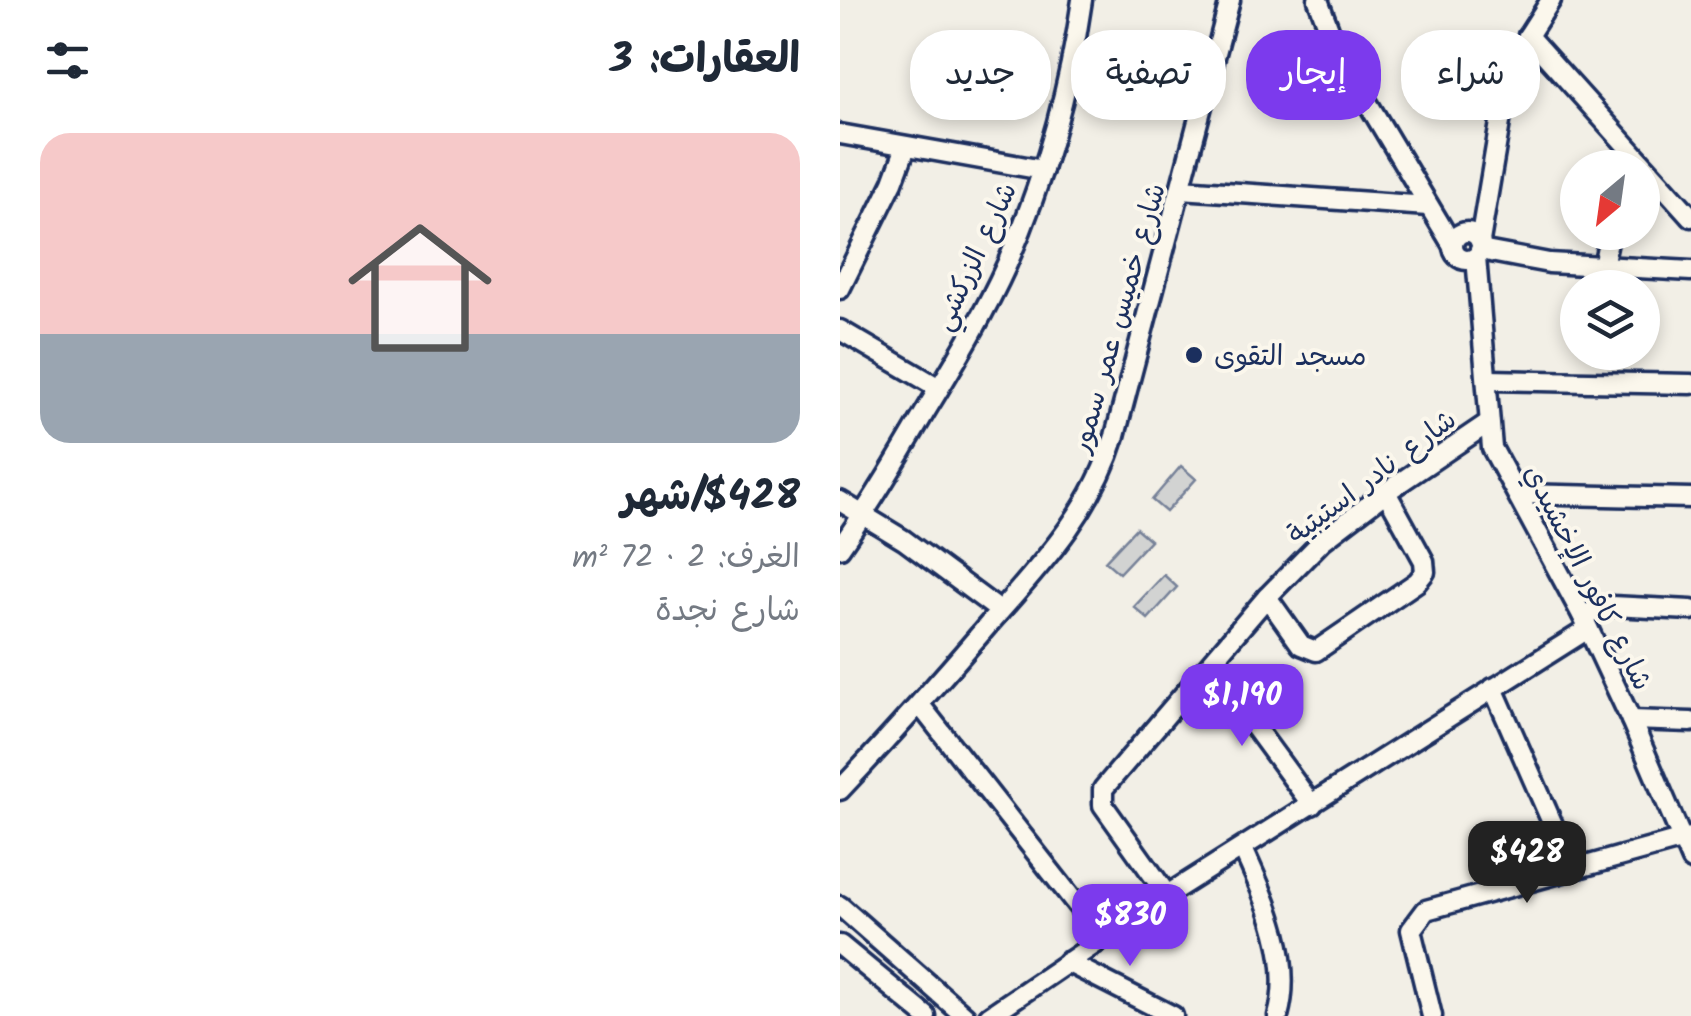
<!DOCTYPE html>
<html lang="ar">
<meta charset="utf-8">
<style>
body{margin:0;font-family:Kalam,"Playpen Sans Arabic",sans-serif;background:#f6f6f7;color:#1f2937;direction:rtl;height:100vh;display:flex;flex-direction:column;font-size:38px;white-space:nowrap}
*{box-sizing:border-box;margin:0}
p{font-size:32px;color:#747a83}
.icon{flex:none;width:55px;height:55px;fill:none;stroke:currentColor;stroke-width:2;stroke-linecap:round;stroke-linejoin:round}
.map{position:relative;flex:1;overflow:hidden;direction:ltr}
.drawer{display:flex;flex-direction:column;background:#fff;width:840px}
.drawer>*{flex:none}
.top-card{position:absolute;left:30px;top:30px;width:670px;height:90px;direction:rtl;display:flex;gap:20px}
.needle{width:65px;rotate:209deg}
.controls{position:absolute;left:720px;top:150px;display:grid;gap:20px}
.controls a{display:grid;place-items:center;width:100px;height:100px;border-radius:50%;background:#fff;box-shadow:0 5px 15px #0003;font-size:50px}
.price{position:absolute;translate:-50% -85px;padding:0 22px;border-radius:20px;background:#7c3aed;color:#fff;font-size:32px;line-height:65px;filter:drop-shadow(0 2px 5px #0008)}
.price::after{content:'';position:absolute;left:50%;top:60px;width:30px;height:22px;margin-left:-15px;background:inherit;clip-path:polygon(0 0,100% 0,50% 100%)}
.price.active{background:#222;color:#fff}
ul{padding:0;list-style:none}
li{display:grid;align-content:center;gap:20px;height:530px;padding:0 40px}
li+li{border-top:2px solid #e0e1e3}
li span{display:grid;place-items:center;height:310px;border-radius:30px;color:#555}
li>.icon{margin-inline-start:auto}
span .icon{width:180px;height:180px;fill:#fffc;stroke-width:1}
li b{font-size:42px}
h2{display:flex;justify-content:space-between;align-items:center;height:120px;padding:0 40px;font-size:42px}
.pill{padding:0 35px;border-radius:40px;background:#fff;box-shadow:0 5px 15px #0003;font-size:35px;line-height:90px}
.pill.active{background:#7c3aed;color:#fff}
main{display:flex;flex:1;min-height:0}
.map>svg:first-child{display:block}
.green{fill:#d2d3d2;stroke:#768198;stroke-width:2.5}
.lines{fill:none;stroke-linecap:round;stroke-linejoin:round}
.minor-casing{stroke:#1b2f5e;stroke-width:25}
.minor{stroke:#fbf7ec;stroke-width:18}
.poi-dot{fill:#1b2f5e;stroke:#fbf7ec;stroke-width:4}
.labels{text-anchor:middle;stroke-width:8;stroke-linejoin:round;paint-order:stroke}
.street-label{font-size:28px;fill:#1b2f5e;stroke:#fbf7ec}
.poi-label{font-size:28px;fill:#1b2f5e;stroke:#fbf7ec;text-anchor:start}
</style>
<main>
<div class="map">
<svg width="851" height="1016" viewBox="0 0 851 1016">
<rect width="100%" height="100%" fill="#f2efe6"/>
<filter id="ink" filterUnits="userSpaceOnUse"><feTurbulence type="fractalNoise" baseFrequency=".01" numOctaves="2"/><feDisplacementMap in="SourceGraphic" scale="20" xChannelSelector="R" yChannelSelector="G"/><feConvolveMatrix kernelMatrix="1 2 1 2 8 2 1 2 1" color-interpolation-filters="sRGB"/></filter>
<g filter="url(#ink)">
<g class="green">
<path d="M341,466l15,13 -30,33 -14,-12z"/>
<path d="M296,528l14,12 -31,33 -14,-12z"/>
<path d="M324,575l13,12 -29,32 -14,-12z"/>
</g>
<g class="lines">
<g class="minor-casing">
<g id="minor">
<path d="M478,0l20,53 115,193"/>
<path d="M688,36l163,181"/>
<path d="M0,134l203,36"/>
<path d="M341,189l247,17"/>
<circle cx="627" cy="246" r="14"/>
<path d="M640,241l26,-154 22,-51 23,-36"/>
<path d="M640,250l69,13 142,8"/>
<path d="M636,257l16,191 90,167 49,105 60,140"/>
<path d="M763,266l7,-34"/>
<path d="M0,289l53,-107 13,-35"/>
<path d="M0,330l99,58"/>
<path d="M649,380l202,4"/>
<path d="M678,494l173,4"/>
<path d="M0,501l64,39 96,71"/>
<path d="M0,548c31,-44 58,-90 85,-136 29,-48 59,-97 82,-148 37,-84 62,-173 75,-264"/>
<path d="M427,597l34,48 15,6 101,-69 8,-10 -1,-11 -38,-69"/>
<path d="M742,615l30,-9 79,4"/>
<path d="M370,666l102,139"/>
<path d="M653,688l79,180"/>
<path d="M80,705l183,233"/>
<path d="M791,720l60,2"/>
<path d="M0,790c51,-54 100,-109 148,-165 51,-58 104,-113 127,-189l115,-436"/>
<path d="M403,849c23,51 51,110 35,167"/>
<path d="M327,895l-64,-90v-16l164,-192 56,-57 63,-48 102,-69"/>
<path d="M0,906l125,110"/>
<path d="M0,945l86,71"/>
<path d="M227,962l106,54"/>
<path d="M149,1016l178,-121 421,-266"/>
<path d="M592,1016l-21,-86 15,-20 265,-73"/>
</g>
</g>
<use href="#minor" class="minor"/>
</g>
</g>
<circle class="poi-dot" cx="354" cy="355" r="10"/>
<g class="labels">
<g class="street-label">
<text transform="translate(134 256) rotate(-65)" y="10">شارع الزركشي</text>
<text transform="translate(277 318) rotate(-74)" y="10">شارع خميس عمر سمور</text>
<text transform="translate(531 476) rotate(-37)" y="10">شارع نادر استيتية</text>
<text transform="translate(749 577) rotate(63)" y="10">شارع كافور الإخشيدي</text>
</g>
<g class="poi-label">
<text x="374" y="365">مسجد التقوى</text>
</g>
</g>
</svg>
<div class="controls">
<a><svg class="needle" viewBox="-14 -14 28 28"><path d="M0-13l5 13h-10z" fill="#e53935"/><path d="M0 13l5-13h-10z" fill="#747a83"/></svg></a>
<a><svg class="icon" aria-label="layers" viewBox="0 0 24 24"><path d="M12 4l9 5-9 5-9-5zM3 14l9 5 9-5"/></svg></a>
</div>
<b class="price" style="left:402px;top:749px">$1,190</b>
<b class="price active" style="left:687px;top:906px">$428</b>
<b class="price" style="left:290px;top:969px">$830</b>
<div class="top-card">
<a class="pill">شراء</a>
<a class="pill active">إيجار</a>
<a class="pill">تصفية</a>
<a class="pill">جديد</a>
</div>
</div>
<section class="drawer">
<h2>العقارات: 3<svg class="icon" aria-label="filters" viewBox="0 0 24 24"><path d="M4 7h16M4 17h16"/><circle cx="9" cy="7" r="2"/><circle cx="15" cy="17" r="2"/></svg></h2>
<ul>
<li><span style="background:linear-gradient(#f6c9c9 65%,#9aa5b1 0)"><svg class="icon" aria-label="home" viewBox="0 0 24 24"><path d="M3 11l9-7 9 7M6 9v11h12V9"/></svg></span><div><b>$428/شهر</b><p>الغرف: 2 · 72 m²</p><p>شارع نجدة</p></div></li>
</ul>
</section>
</main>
